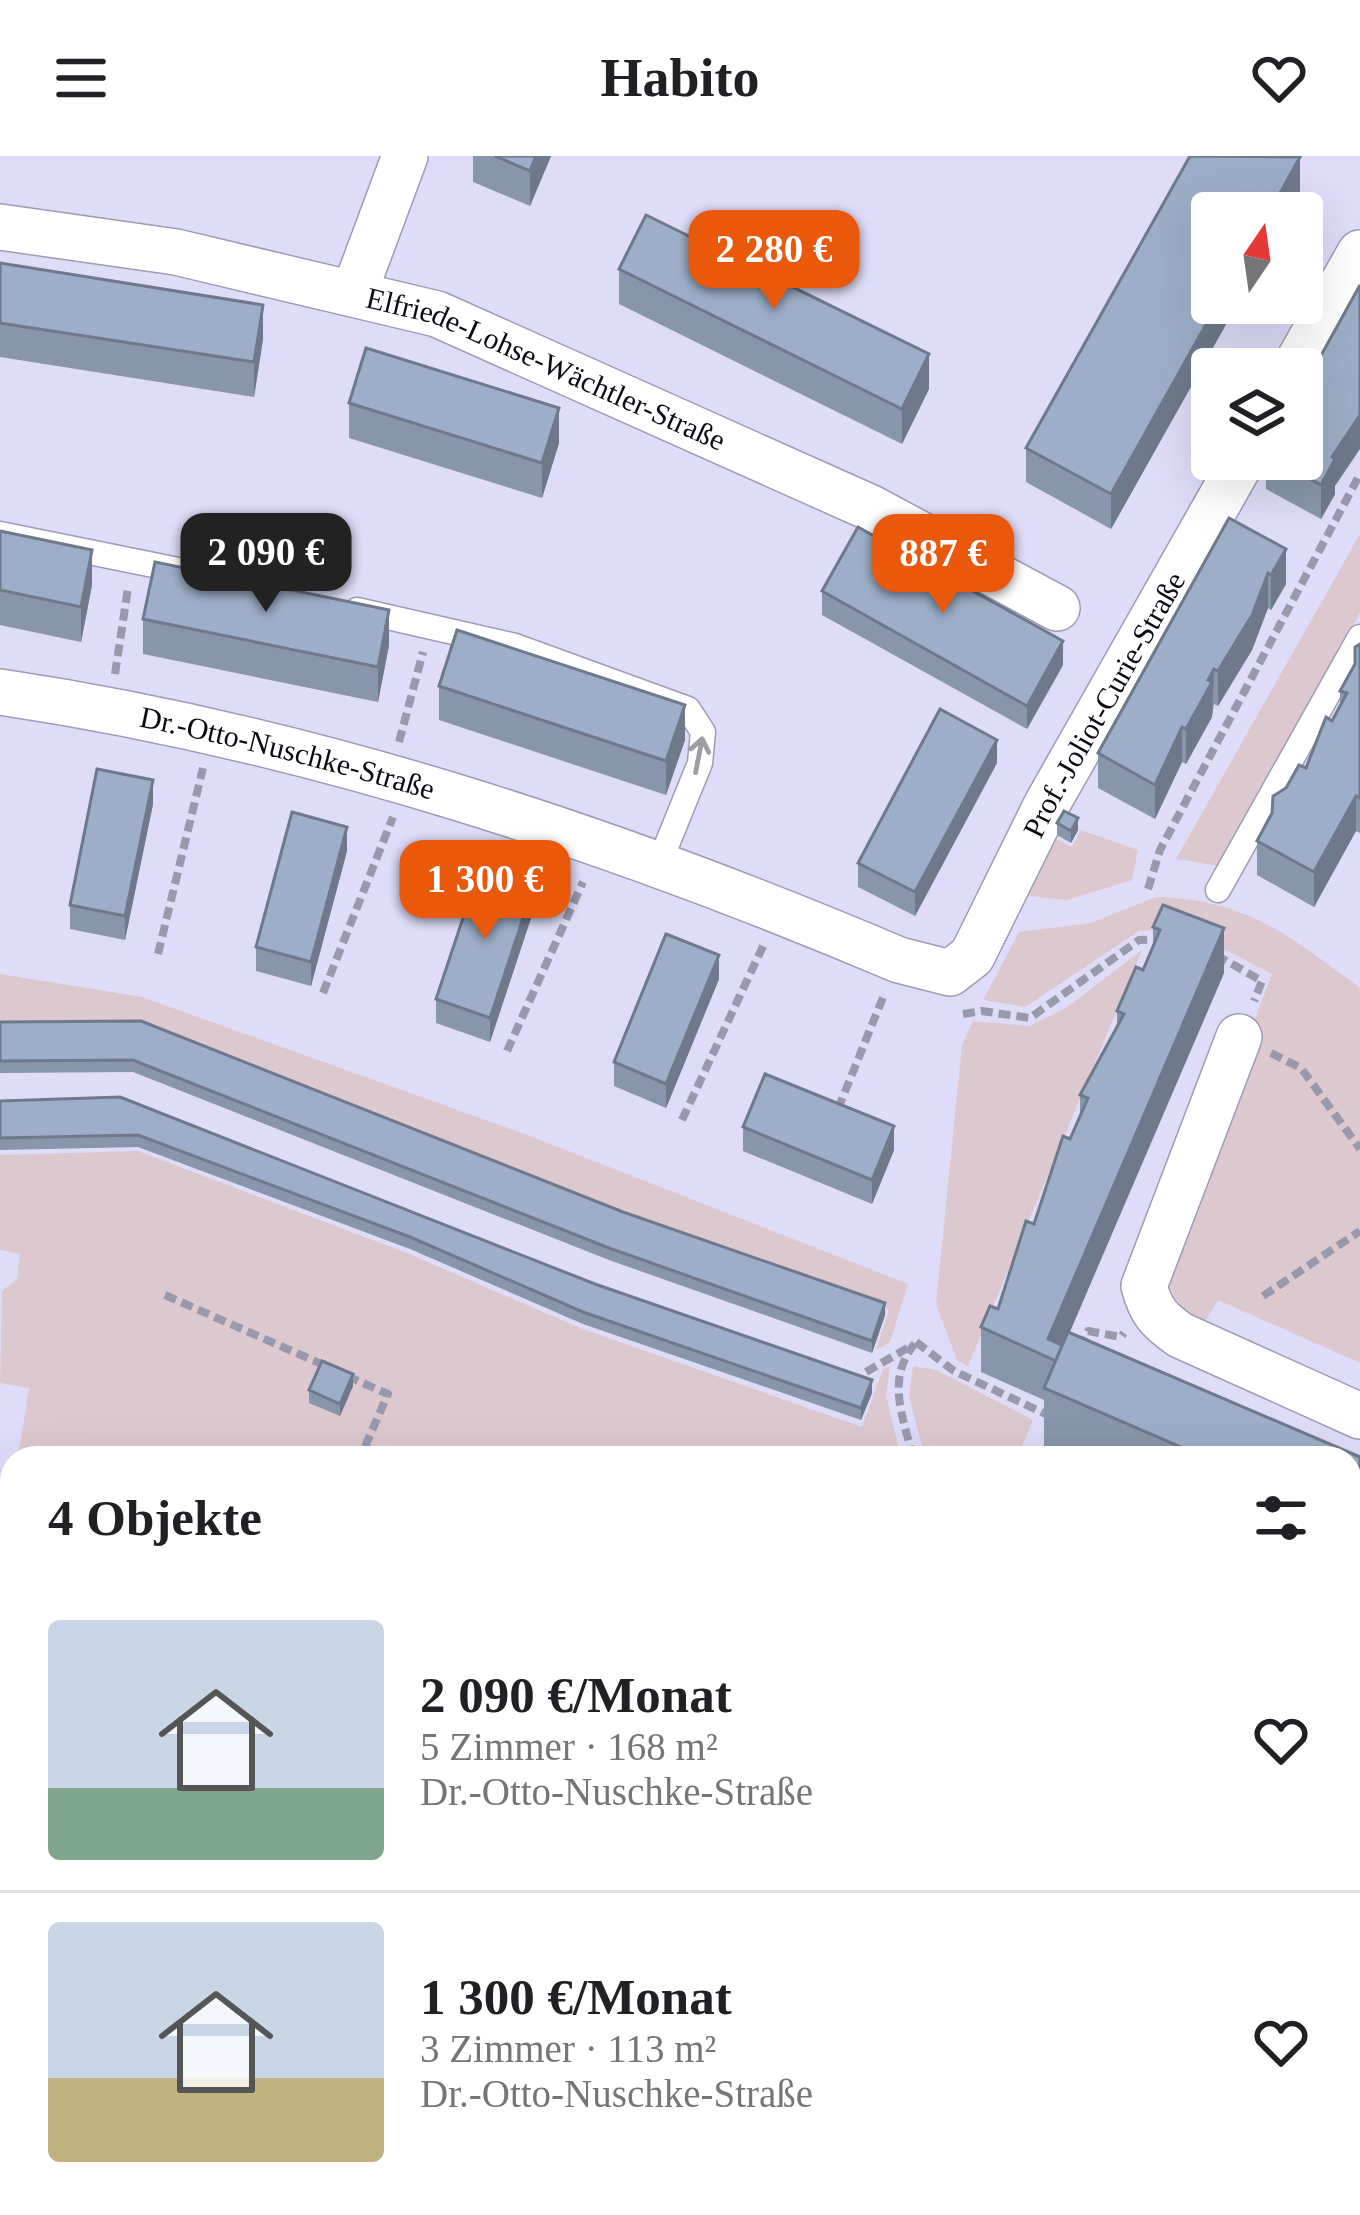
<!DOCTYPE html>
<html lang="de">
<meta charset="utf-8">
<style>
body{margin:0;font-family:"Times New Roman",serif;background:#f2f2f2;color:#202124;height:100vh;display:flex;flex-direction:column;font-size:45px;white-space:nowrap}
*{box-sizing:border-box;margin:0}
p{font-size:39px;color:#757577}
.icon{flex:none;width:66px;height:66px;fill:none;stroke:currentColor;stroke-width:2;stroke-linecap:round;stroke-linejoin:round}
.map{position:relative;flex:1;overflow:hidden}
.drawer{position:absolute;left:0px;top:1290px;width:1362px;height:771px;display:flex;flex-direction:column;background:#fff;border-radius:36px 36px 0 0;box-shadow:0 12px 48px #0002}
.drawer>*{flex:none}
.needle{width:78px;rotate:13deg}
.buttons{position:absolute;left:1191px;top:36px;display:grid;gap:24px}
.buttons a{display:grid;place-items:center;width:132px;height:132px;border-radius:12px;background:#fff;box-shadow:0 12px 48px #0002;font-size:60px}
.price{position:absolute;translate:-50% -102px;padding:0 27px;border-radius:24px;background:#ea580c;color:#fff;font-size:39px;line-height:78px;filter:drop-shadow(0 3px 6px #0008)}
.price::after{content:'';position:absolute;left:50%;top:72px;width:36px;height:27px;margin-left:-18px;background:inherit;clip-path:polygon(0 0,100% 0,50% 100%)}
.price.selected{background:#222;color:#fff}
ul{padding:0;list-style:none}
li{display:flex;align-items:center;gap:36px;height:300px;padding:0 48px}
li+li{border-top:3px solid #e0e0e0}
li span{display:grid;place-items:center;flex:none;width:336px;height:240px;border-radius:12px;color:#555}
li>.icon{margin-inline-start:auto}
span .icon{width:144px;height:144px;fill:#fffc;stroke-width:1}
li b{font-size:51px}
h2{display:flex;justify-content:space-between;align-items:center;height:144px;padding:0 48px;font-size:51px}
header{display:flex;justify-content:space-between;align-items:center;height:156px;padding:0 48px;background:#fff;font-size:54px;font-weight:800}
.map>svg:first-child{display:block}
.green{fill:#dec8d0}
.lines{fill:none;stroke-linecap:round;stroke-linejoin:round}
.lane-casing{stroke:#9d9cb5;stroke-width:27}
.street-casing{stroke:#9d9cb5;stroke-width:48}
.path{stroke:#9998ad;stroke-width:8;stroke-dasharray:12 6;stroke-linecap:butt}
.lane{stroke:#fff;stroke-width:24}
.street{stroke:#fff;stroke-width:45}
.wall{fill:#8796ac}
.shaded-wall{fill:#6e7a8c}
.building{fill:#9dafc8;stroke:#6e7a8c;stroke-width:3}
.oneway{stroke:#9e9da1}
.labels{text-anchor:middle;stroke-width:12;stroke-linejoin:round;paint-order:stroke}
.street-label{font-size:30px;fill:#0c0b14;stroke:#ecebfb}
</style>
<header><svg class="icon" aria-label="menu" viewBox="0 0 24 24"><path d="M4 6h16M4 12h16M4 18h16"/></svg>Habito<svg class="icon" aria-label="heart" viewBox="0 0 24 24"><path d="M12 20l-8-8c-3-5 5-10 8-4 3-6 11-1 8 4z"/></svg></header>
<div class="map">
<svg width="1360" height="2059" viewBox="0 0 1360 2059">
<rect width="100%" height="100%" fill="#dedcf8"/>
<g class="green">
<path d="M1360,378v79l-141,253 -43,-7z"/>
<path d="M1081,674l57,20 -6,30 -65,20 -38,-4 -4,-7 21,-55 26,13z"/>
<path d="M1156,741c91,2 135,40 204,91v375l-142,-63 -14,23c-33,-18 -40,-40 -35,-77l103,-272c-42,-22 -84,-48 -133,-43l-114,76 -42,-7 36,-68 72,-9z"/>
<path d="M1142,794l-174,416 -11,-6 -21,-56 26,-259 11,-24 56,5 37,-18z"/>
<path d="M0,818l142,23 388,139 378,148 -18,58 -14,8 13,-40 -262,-91 -627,-192z"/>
<path d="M138,995l269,102 173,75 282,99 21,-58 7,-2 -4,28 15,63h-883l11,-70 -29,-5 2,-92 15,-12 3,-25 -20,-4v-95z"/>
<path d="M913,1210l23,4 97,50 -16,38h-92l-16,-62z"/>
<path d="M12,1345v236l-12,-5v-150z"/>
<path d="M1350,1577l10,4v414l-10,-4z"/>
<path d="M0,1607l12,5v270l-12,-5z"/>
<path d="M645,2049h450l20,10h-475z"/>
</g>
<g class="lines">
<g class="lane-casing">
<g id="lane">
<path d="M0,378l183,37"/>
<path d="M357,454l158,36 173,63 15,23 -3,31 -41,101"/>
<path d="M1218,734l142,-253"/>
<path d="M1350,1562l10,5"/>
</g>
</g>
<g class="street-casing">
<g id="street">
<path id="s1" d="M0,71l176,25 261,62 434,194 186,100"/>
<path d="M354,137l51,-137"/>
<path d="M1294,213l66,-116"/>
<path id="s2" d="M0,536c310,46 611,146 899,268l51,13 22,-17 75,-152 196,-345"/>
<path d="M1239,881l-95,249c7,26 15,34 36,49l180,81"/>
<path d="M0,1920l12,5"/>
<path d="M276,2049l21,10"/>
</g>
</g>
<g class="path">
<path d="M115,518l13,-86"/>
<path d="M399,586l24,-90"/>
<path d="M1148,733l12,-39 200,-376"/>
<path d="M158,798l45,-186"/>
<path d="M1216,799l46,26 -8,20"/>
<path d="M323,837l70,-176"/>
<path d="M963,858l19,-3 48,7 109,-78 23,-1"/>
<path d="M507,895l76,-169"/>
<path d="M1271,897l30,15 59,81"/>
<path d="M838,953l46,-114"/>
<path d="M682,964l82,-176"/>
<path d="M165,1139l163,72"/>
<path d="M1263,1140l97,-65"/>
<path d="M916,1186l38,29 96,45"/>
<path d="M1080,1192l8,-17 33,6 3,-4"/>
<path d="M866,1216l45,-26"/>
<path d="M347,1220l41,18 -28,64"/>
<path d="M913,1302c-10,-43 -28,-79 3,-116"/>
<path d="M1350,1836l10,-4"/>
<path d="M358,2049l21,10"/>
<path d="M730,2049l6,10"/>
<path d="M909,2049l4,10"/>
<path d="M629,2059l4,-10"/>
<path d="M972,2059l5,-10"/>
<path d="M1195,2059l1,-10"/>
</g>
<use href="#lane" class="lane"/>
<use href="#street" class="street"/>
</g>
<g class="wall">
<path d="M473,0h78l-21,50 -57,-24z"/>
<path d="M1190,0h109l1,36 -12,21h-76v90h26l-127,226 -85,-47v-34z"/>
<path d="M0,107l263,76 -9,58 -254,-40z"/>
<path d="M619,113l310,120 -27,55 -283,-140z"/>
<path d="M349,247l210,40 -17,55 -193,-60z"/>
<path d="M1266,303h36l33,27v8l-14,25 -55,-30z"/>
<path d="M0,375l92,54 -11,57 -81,-17z"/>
<path d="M1286,393v35l-15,26 -3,-2 -16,42 -34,56 -4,-2 -2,13 -26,47 -4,-2 -27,57 -57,-31v-35z"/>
<path d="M822,435l241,74 -36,64 -205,-114z"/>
<path d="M143,463l246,26 -11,57 -235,-48z"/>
<path d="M1360,488v189l-4,-2 -42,76 -57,-32v-34l29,-53 20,-20 34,-63v-14l15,-27z"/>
<path d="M439,530l246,54 -19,55 -227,-75z"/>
<path d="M997,607l-82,153 -57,-29v-24z"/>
<path d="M153,648l-28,136 -55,-11v-24z"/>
<path d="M1057,667l21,7 -7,13 -14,-8z"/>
<path d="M347,695l-36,135 -55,-15v-24z"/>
<path d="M1163,749l61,68 -155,359 291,125v127l-10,-4v-122h-285l-21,-9v-49l-63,-28v-45l17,-18 82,-193v-21l37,-68v-16l26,-41 10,-23v-20z"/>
<path d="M534,753l-44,133 -54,-19v-24z"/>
<path d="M719,823l-53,129 -52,-22v-24z"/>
<path d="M141,865l744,294 -13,38 -263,-93 -476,-188 -133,1v-51z"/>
<path d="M120,941l752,296 -11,27 -278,-96 -173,-75 -272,-102 -138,3v-49z"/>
<path d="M743,971l151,23 -22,54 -129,-53z"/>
<path d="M353,1230l-13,30 -31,-13v-13z"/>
<path d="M12,1522v40h-2v-35z"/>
<path d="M12,1671v28l-7,-3v-12z"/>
<path d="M0,1968l212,91h-212z"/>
</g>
<g class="shaded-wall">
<path d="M536,0h15l-21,50v-35z"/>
<path d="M1300,1v35l-12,21h-19z"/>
<path d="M1218,147h20l-127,226v-35z"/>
<path d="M263,149v34l-9,58v-35z"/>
<path d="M929,198v35l-27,55v-35z"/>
<path d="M559,252v35l-17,55v-35z"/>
<path d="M1360,259v34l-25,37v8l-14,25v-34l11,-28z"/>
<path d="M1286,393v35l-15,26v-35z"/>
<path d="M92,394v35l-11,57v-35z"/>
<path d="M1268,417v35l-16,42 -34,56v-35z"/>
<path d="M389,454v35l-11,57v-35z"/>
<path d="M1063,485v24l-36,64v-23z"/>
<path d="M1214,513l-2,48 -26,47v-35z"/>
<path d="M685,549v35l-19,55v-34z"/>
<path d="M1182,571v35l-27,57v-34z"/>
<path d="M997,584v23l-82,153v-24z"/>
<path d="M153,624v24l-28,136v-24z"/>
<path d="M1356,640v35l-42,76v-35z"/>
<path d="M1078,662v12l-7,13v-12z"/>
<path d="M347,671v24l-36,135v-24z"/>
<path d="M534,729v24l-44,133v-24z"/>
<path d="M1224,772v45l-167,389 -9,-23z"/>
<path d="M719,799v24l-53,129v-24z"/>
<path d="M894,970v24l-22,54v-24z"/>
<path d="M885,1147v12l-13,38v-12z"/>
<path d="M353,1218v12l-13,30v-12z"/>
<path d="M872,1224v13l-11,27v-12z"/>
</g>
<g class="building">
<path d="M495,0h41l-6,15z"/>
<path d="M1190,0l110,1 -31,56h-57v90h6l-107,191 -85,-46z"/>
<path d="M646,59l283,139 -27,55 -283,-140z"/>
<path d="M0,107l263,42 -9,57 -254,-39z"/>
<path d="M1360,129v130l-28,42 3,2 -14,26 -46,-26h27v-69z"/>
<path d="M366,192l193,60 -17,55 -193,-60z"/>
<path d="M1229,362l57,31 -15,26 -3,-2 -16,42 -34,56 -4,-2 -6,11 4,2 -26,47 -4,-2 -27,58 -57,-32z"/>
<path d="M858,371l205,114 -36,65 -205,-115z"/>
<path d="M0,375l92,19 -11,57 -81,-17z"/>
<path d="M155,406l234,48 -11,57 -235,-48z"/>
<path d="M457,474l228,75 -19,56 -227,-75z"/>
<path d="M1360,488v154l-4,-2 -42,76 -57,-31 15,-28 1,-17 13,-8 13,-23 7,3 20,-51 6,4 15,-28 -7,-2 15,-27v-17z"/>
<path d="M940,553l57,31 -82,152 -57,-29z"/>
<path d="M97,613l56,11 -28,136 -55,-11z"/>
<path d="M1064,655l14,7 -7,13 -14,-8z"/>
<path d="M292,656l55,15 -36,135 -55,-15z"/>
<path d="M480,711l54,18 -44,133 -54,-19z"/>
<path d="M1163,749l61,23 -176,411 14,6 -6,16 -75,-34 9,-21 8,3 28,-88 8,3 29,-88 7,3 18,-41 -8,-3 44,-81 -7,-3 19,-44 7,3 17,-40 -7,-3z"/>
<path d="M666,778l53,21 -53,129 -52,-22z"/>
<path d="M141,865l482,191 262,91 -13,38 -263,-93 -476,-188 -133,1v-39z"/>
<path d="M765,918l129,52 -22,54 -129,-53z"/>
<path d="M120,941l475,187 277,96 -11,28 -278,-96 -173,-75 -272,-102 -138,3v-37z"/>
<path d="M1068,1176l292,125v67l-10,-4v-62h-144l-162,-70z"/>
<path d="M322,1205l31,13 -13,30 -31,-14z"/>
<path d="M10,1670l2,1v16l-7,-3z"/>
<path d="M0,1968l12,5v75l-12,-6z"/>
<path d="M1350,2016l10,4v39h-30l4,-10h16z"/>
<path d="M14,2049h175l23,10h-180z"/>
</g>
<defs><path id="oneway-shaft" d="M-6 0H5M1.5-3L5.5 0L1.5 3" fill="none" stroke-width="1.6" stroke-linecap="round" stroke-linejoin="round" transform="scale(3)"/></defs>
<use class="oneway" href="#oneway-shaft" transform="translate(699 599) rotate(-79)"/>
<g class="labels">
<g class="street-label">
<text dy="10" stroke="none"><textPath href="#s1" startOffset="567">Elfriede-Lohse-Wächtler-Straße</textPath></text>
<text dy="10" stroke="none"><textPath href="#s2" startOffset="1305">Prof.-Joliot-Curie-Straße</textPath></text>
<text dy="10" stroke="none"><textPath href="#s2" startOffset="294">Dr.-Otto-Nuschke-Straße</textPath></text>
</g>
</g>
</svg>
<div class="buttons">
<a><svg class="needle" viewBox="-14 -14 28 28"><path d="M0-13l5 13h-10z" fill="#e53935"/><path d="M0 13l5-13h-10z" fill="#757577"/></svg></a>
<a><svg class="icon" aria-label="layers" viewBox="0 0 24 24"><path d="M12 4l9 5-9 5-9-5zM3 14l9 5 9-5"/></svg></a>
</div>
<b class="price" style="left:774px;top:156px">2 280 €</b>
<b class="price selected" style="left:266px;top:459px">2 090 €</b>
<b class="price" style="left:943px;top:460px">887 €</b>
<b class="price" style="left:485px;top:786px">1 300 €</b>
<section class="drawer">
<h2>4 Objekte<svg class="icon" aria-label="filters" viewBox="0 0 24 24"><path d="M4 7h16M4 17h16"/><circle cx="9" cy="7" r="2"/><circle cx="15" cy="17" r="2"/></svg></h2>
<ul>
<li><span style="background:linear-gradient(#c9d6e8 70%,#7fa58c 0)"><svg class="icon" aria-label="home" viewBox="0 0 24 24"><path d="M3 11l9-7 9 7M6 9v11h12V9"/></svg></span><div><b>2 090 €/Monat</b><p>5 Zimmer · 168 m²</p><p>Dr.-Otto-Nuschke-Straße</p></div><svg class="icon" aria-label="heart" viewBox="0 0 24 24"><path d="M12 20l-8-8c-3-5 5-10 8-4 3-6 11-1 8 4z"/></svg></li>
<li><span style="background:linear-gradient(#c9d6e8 65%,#c2b280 0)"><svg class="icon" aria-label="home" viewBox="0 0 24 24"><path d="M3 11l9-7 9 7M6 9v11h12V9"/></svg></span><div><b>1 300 €/Monat</b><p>3 Zimmer · 113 m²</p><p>Dr.-Otto-Nuschke-Straße</p></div><svg class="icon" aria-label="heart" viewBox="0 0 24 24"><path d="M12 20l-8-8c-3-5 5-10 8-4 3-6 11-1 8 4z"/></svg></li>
</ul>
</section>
</div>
